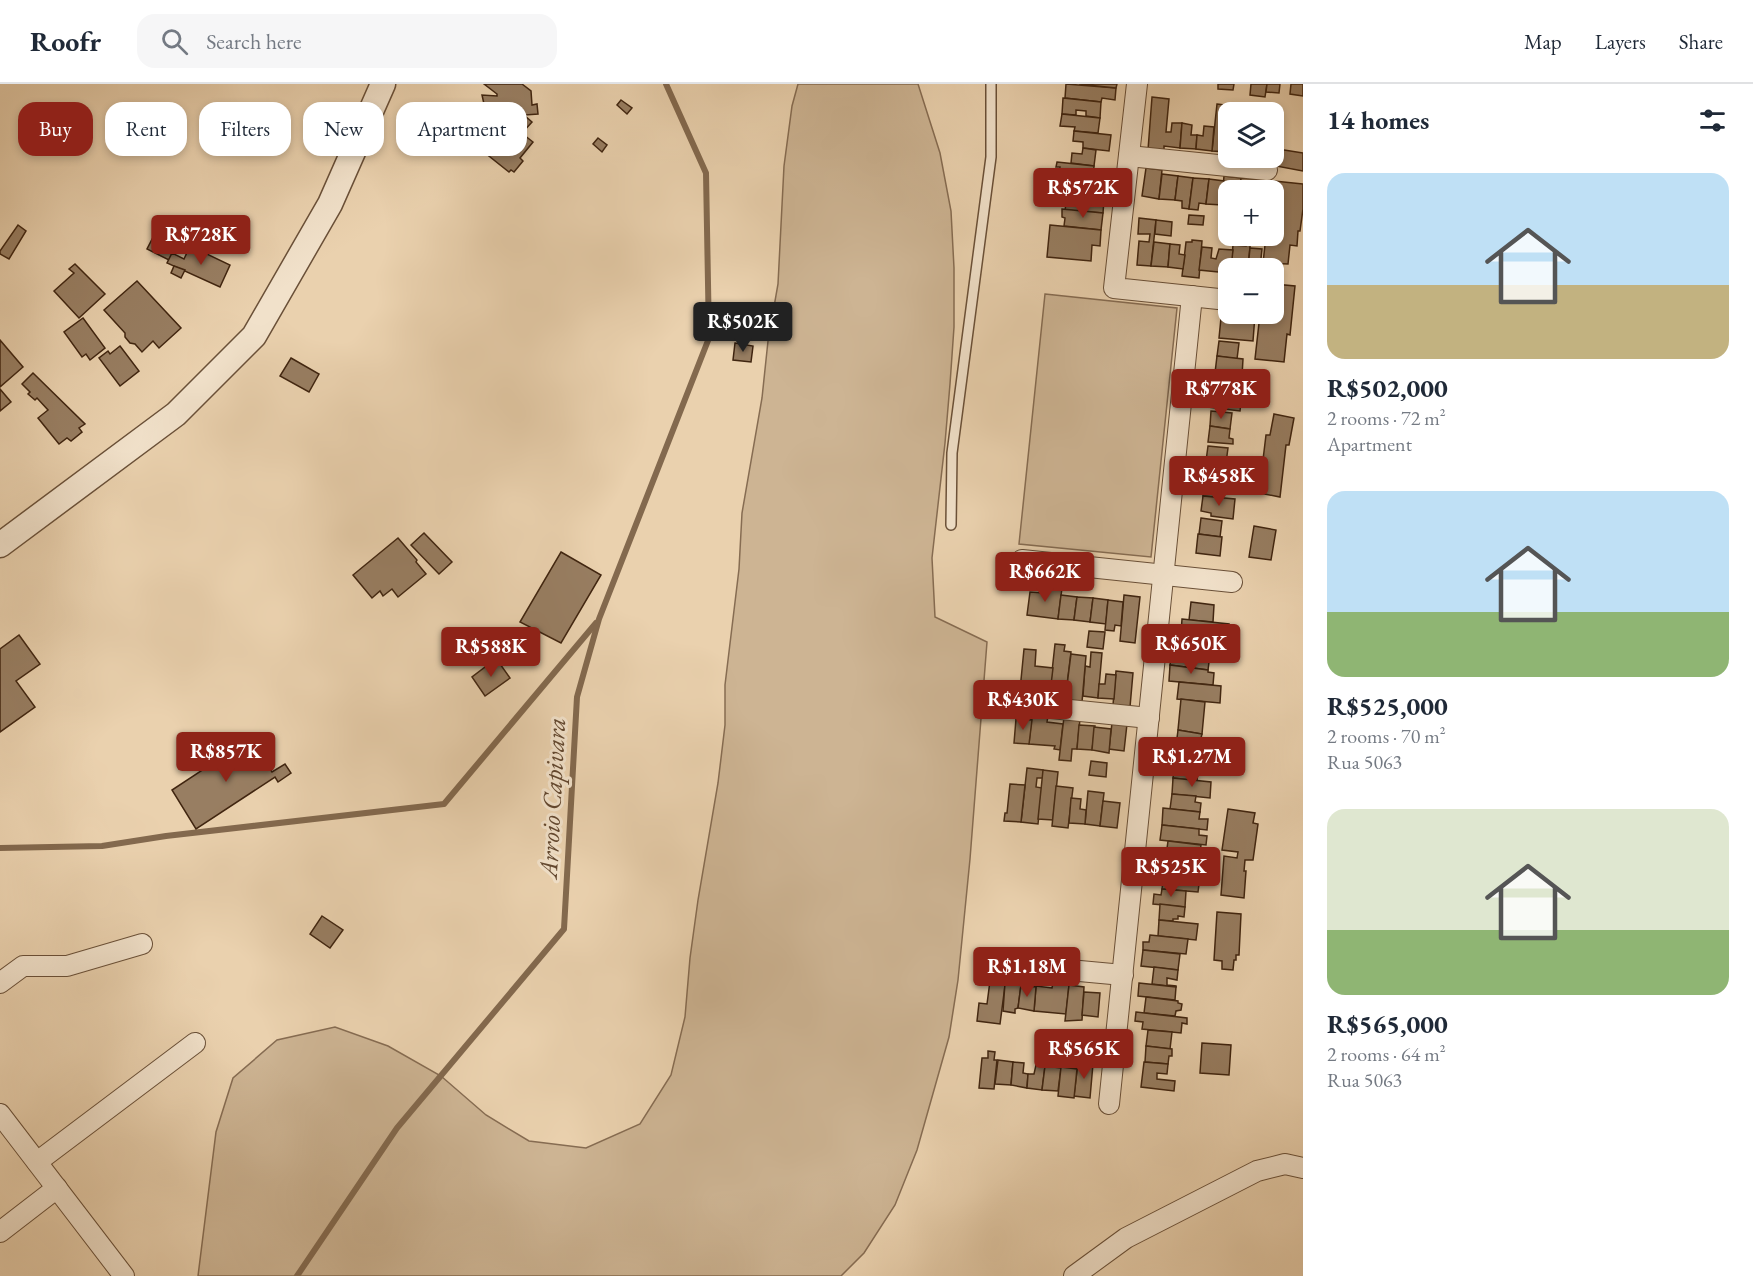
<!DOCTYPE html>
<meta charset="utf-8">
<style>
body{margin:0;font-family:"EB Garamond",serif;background:#f6f6f7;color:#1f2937;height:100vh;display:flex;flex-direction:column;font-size:22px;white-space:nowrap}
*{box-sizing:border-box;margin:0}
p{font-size:20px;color:#747a83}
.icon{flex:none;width:33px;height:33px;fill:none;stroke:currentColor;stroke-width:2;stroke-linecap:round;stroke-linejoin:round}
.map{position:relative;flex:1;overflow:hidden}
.drawer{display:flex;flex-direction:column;background:#fff;width:450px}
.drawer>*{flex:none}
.guide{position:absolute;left:18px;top:18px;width:570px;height:54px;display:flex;gap:12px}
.controls{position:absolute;left:1218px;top:18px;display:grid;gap:12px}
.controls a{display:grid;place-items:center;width:66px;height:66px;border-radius:12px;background:#fff;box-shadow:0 3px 9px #0003;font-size:30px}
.price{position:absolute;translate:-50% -51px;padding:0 14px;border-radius:6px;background:#8f2418;color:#fff;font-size:20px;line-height:39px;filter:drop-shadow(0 2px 3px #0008)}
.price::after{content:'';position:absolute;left:50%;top:36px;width:18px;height:14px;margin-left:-9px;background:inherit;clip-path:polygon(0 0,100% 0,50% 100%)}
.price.active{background:#222;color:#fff}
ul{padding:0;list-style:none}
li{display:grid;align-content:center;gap:12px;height:318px;padding:0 24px}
li span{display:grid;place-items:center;height:186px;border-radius:18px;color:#555}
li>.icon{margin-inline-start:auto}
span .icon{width:108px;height:108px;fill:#fffc;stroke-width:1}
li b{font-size:26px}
h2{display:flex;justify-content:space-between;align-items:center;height:72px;padding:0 24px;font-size:26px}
.pill{padding:0 21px;border-radius:18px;background:#fff;box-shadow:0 3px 9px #0003;font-size:21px;line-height:54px}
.pill.active{background:#8f2418;color:#fff}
header{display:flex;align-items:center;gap:36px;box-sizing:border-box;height:84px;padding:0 30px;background:#fff;border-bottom:2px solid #e0e1e3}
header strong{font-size:28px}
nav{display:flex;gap:33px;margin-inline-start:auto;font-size:21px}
.search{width:420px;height:54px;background:#f6f6f7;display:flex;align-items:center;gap:15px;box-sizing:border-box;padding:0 21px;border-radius:18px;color:#747a83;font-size:22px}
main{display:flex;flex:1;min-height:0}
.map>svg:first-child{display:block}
.green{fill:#cdb493;stroke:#866c52;stroke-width:1.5}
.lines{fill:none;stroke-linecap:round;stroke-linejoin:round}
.stream{stroke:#83694e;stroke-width:6}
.building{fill:#987e62;stroke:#402510;stroke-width:1.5}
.service-casing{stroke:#6a5038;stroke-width:12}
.minor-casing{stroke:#6a5038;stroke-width:22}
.tertiary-casing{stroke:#6a5038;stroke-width:27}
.service{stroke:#f1e1ca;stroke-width:9}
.minor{stroke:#f1e1ca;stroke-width:20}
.tertiary{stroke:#f1e1ca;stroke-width:24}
.labels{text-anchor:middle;stroke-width:6;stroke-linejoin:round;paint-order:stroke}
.water-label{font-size:26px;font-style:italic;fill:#62472f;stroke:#f1e1ca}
</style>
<header>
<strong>Roofr</strong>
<div class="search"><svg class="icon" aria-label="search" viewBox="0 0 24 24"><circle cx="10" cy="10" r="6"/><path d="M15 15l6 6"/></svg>Search here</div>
<nav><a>Map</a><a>Layers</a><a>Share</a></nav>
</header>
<main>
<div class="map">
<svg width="1303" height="1192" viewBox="0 0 1303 1192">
<rect width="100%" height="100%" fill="#ead1ae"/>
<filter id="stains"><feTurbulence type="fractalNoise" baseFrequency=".00333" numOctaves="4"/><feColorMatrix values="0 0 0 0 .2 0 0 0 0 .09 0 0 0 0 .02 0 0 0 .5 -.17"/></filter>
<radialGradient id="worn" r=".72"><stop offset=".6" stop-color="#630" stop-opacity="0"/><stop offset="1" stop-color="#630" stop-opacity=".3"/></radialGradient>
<g class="green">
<path d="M798,0h120l22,69 11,58 3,57v59l-4,57 -5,59 -13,115 3,59 52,25 -17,217 -12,121 -9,57 -32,113 -22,55 -31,48 -23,23h-643l18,-144 17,-54 44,-38 58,-13 53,19 53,30 45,39 43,26 57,7 54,-24 31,-49 14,-58 5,-59 8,-58 20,-117 7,-58v-40l14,-116 3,-56 20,-115 6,-57 10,-57 6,-118 8,-60z"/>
<path d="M1045,210l132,14 -26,249 -132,-13z"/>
</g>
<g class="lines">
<g class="stream">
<path d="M0,764l102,-2 64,-10 278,-32 152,-181"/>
<path d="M297,1192l100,-148 167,-199 13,-232 22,-78 110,-281 -3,-165 -40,-89"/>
</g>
</g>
<g class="building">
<path d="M484,0h38l9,7 1,14 5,-1 1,10 -14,1 8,7 -10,11 -38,-29 -2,-9 15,1v-2z"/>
<path d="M1066,0l50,4 -1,12 -13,-2 -1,4 -36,-4z"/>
<path d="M1079,0h38l-1,4z"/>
<path d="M1218,0h16l-1,6 -15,-1z"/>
<path d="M1251,0h16l-2,13 -15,-2z"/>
<path d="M1267,0h13l-1,9 -13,-1z"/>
<path d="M1291,0h12v12l-13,-2z"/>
<path d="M1152,13l17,2 -3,33h5l1,-9h10l-2,25 -16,-2v6l-16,-2z"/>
<path d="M1063,14l38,4 -1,16 -14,-2v-5l-10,-1v5l-14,-1z"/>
<path d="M621,16l11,8 -5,6 -10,-9z"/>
<path d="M1217,20l15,2 -1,6h-3l-1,40 -15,-1z"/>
<path d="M488,27l7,5 2,-2 36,28 -13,16 3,3 -9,11 -3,-2 -2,2 -29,-23 -4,4 -20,-15 13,-17 6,5 2,-1z"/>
<path d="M1062,30l38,4 -2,15 -24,-2 1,-4 -15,-1z"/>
<path d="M1182,39l10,2 -1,10h6l-1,14 -16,-1z"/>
<path d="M1204,42l10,1 -2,24 -16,-2 1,-14 6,1z"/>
<path d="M1074,47l37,4 -2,16 -26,-3v-6l-10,-1z"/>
<path d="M598,54l9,7 -5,7 -9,-8z"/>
<path d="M1083,64l13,2 -2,16 -23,-3 1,-10 10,1z"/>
<path d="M1278,65l25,4v18l-27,-5z"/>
<path d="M1057,78l37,4 -1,15 -34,-3 1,-11h-4z"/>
<path d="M1146,84l16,2 -3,29 -17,-3z"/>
<path d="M1162,90l16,2 -3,24 -16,-1z"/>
<path d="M1178,92l15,2 -4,31 -7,-1v-7l-7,-1z"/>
<path d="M1224,92l17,2 -1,12h-12v22v-4h-7z"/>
<path d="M1193,94l16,1 -3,25 -7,-1 -1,7 -9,-1z"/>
<path d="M1241,94l16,1 -1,11h-16z"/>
<path d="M1209,95l15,2 -2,24 -16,-1z"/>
<path d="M1079,96l14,1 -2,18 13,1 -1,13 -38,-3 1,-6 -12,-2 1,-9 13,2 1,-10 10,1z"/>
<path d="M1274,97l29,3v25l-3,22h-2l-1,15 -7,-1 -2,19 -25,-1 3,-27h8l2,-34h-2z"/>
<path d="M1256,101l13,1v4h-13z"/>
<path d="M1062,125l41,4 -2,17 -37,-4 1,-8 -3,-1z"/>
<path d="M1189,131l15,1 -1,9 -15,-1z"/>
<path d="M1139,134l17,2 -5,46 -14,-1 2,-24 10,1 1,-8h-12z"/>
<path d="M1156,136l16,2 -1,14 -16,-2z"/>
<path d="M161,138l22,10 -14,28 -22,-11z"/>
<path d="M18,141l8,6 -17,28 -9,-5v-3z"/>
<path d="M1050,141l51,5 -1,16 -8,-1 -1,16 -44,-4z"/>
<path d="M1234,152h17l-3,32h-17l2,-23 13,1v-5l-12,-2z"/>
<path d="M1192,156l10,1 -3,37 -17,-2 4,-34h6z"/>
<path d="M1154,158l16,2 -2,23 -17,-1z"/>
<path d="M1170,160l10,1 -1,9 6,1 -2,14 -15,-2z"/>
<path d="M190,162l40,19 -10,22 -53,-24 5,-10 12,6z"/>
<path d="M1202,163l10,1 -1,10 5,1 3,-10 14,1 -2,18h-3v5l-29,-3z"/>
<path d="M1250,164l12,1 -2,19h-12z"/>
<path d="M75,180l30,30 -26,24 -25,-27 20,-18 -5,-4z"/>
<path d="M174,182l11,4 -4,8 -10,-5z"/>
<path d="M137,197l44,47 -22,20 -6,-7 -11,11 -7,-8 -5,-1 -5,-6v-4l-21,-23z"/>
<path d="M1274,200l21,2 -5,49 -3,-1 -3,28 -29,-3 5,-45h14z"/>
<path d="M1243,230l12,1 -2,26 -34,-3 2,-20 21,2z"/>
<path d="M83,234l22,30 -15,12 -4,-6 -4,3 -18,-25z"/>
<path d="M0,256l23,27 -23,20z"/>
<path d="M1219,257l20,2 -2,16 -20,-3z"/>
<path d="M735,259l18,3 -2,16 -18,-2z"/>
<path d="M120,262l19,25 -19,15 -21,-28 9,-7 2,3z"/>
<path d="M1217,272l26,3 -1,17 -27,-3z"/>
<path d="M291,274l28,16 -10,18 -29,-16z"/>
<path d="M33,289l52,51 -6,4 3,4 -11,9 -4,-3 -8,6 -21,-26 10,-8 -11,-12 -2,2 -7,-6 2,-2 -8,-8z"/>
<path d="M1215,291l28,3 -1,17 -28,-3z"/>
<path d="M0,305l11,13 -11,9z"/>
<path d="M1210,307l32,4 -2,16 -32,-4z"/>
<path d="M1211,327l21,2 -2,16 -20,-3z"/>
<path d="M1274,330l20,4 -5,27h-3l-6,52 -21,-4 7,-58h4z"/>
<path d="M1210,342l20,3 -1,9 4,1v5l-25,-2z"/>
<path d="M1208,362l20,2 -2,15 -20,-2z"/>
<path d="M1194,376l40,5 -2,15 -39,-4z"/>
<path d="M1204,396l21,2 -2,16 -20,-2z"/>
<path d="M1203,412l32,3 -2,20 -22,-3v-3l-10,-2z"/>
<path d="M1201,434l21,3 -2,16 -21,-3z"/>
<path d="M1254,442l22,4 -5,30 -22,-3z"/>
<path d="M424,449l28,29 -13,12 -28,-29z"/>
<path d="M1198,450l24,3 -2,19 -24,-3z"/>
<path d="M398,454l19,22 -1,2 10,12 -28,23 -6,-8 -9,7 -3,-5 -8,7 -19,-23z"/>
<path d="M561,468l40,23 -40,68 -41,-21z"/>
<path d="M1045,502l17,2 -4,31 -31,-4 3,-23 14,1z"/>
<path d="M1061,511l16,2 -3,23 -16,-1z"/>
<path d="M1124,511l16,2 -5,46 -15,-2z"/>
<path d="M1077,513l16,1 -3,24 -16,-2z"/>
<path d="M1093,514l15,2 -2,24 -16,-2z"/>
<path d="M1108,516l15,2 -2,24 -6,-1 -1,6 -9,-1z"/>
<path d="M1191,518l23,3 -1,17 -24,-2z"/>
<path d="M1182,535l47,5 -2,16 -8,-1v-8l-1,-1 -5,-1 -1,9 -31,-4z"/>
<path d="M1089,547l16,1 -2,17 -16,-2z"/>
<path d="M1174,550l38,4 -2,16 -24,-2 1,-7 -15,-1z"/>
<path d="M19,551l21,29 -24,17 19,26 -35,25v-83z"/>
<path d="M1055,560l10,1 -1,6 7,1 -6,49 -16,-2z"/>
<path d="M1024,565l12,1 -1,16 18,2 -3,25 -30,-3z"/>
<path d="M1172,566l38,4 -2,16 -38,-5z"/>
<path d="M1091,568l11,1 -4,45 -15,-2 2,-30 5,1z"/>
<path d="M1071,570l15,2 -4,46 -17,-1z"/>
<path d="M493,577l2,2 3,-2 12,17 -25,18 -13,-19z"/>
<path d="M1170,581l38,5v2l6,1 -1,12 -44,-4z"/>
<path d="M1116,587l17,2 -3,34 -17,-2z"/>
<path d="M1106,590l10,1 -2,24 -16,-1 1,-14h6z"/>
<path d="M1179,598l42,4 -1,17 -43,-4z"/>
<path d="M1181,615l24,3 -3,32 -24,-4z"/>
<path d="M1032,630l16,2 -1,6 16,2 -3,26 -6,-1 1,-3 -26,-2z"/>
<path d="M1064,633l16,2 -3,30h-5l-1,12 -12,-1z"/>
<path d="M1016,635l16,1 -3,24 -15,-1z"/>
<path d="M1112,639l15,1 -3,27 -15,-2z"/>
<path d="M1079,641l16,1 -3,24 -15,-1z"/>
<path d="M1094,643l17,2 -2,24 -17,-3z"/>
<path d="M1178,646l24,4 -1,4 7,1 -1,7 -6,-1v4l-25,-3z"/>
<path d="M251,654l21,34 13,-8 6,9 -13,9 -3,-5 -79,52 -24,-39z"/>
<path d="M1176,662l25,3 -2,16 -37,-4 1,-11 12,2z"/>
<path d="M1091,677l16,2 -1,14 -17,-2z"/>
<path d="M1175,678l14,1 -1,6 10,1 -1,11 -24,-3z"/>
<path d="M1027,684l16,2v8h-6l-1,9 6,1 -4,36 -17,-2z"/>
<path d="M1043,686l15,2 -5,48 -15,-1z"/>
<path d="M1173,694l38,4 -1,16 -38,-4z"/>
<path d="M1010,700l15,1 -4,37 -17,-1 1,-8h2z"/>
<path d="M1056,702l17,2 -5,40 -16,-2z"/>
<path d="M1088,707l16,2 -4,33 -15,-2z"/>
<path d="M1172,710l24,2 -1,6 6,1 -1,9 -30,-3z"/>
<path d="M1071,714l10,1 -1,10 6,1 -1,14 -16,-1z"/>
<path d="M1103,717l17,2 -3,25 -17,-2z"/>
<path d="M1163,724l37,4 -1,7h9l-1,11 -45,-5z"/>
<path d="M1228,725l27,4 -2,10 5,1 -5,36h-8l-1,11h2l-2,27 -23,-3 3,-39 13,2 1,-6 -16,-2z"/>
<path d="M1162,741l37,4v6l8,1 -1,9 -46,-5z"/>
<path d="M1168,757l33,4 -2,15 -33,-4z"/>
<path d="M1165,772l28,3v7h-5v9l-24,-2z"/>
<path d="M1164,789l36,3 -2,16 -36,-3z"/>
<path d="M1162,805l24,2 -1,16 -32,-3 1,-10 7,1z"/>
<path d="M1160,820l25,3 -1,10 -6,-1v3h-5v2l-14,-1z"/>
<path d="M1217,828l24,2 -2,41h-3v5h-2l-1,10 -11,-1v-8l-8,-1z"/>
<path d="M322,832l21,14 -13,18 -20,-14z"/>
<path d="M1159,836l39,4 -2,16 -38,-4z"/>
<path d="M1150,851l38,4 -2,15 -43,-4v-8h6z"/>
<path d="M1143,866l37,4 -2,16 -37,-4z"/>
<path d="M1154,883l24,3 -1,10 -10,-2v7l9,1v1l-24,-3z"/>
<path d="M994,893l12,1 -6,46 -23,-3 2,-18 8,1 3,-23h4z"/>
<path d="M1005,899l16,2 -3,23 -3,1v4l-12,-2z"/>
<path d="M1053,899l16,2 -3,29 -32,-3 2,-25 16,2z"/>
<path d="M1139,899l37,4 -1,13 -37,-4z"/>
<path d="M1021,901l15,2 -2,24 -16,-3z"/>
<path d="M1069,901l15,2 -2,33 -17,1z"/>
<path d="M1084,908l16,1 -2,24 -16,-2z"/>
<path d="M1146,913l32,4v2l4,1 -1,6 -5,1 -1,5 -31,-3z"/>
<path d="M1136,928l51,6v6l-5,-1 -1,10 -39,-4 1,-7 -8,-1z"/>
<path d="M1148,946l24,2 -2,17 -24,-3z"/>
<path d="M1080,959l15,1 -1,15 -16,-1z"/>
<path d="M1202,959l29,2 -2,30 -29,-2z"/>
<path d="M1146,962l26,3v7h-3l-1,8 -23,-2z"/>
<path d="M988,967l7,1 -1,8h3l-3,29 -15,-1 3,-30h6z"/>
<path d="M998,976l15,2 -2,23 -16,-1z"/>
<path d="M1013,978l11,1 -1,10 5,1 -1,14 -16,-3z"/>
<path d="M1078,978l15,2 -3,34 -16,-2z"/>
<path d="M1144,978l24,2 -1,10 -10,-1v6l18,2 -1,10 -33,-4z"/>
<path d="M1036,981l9,1 -3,24 -15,-2 1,-14h6z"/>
<path d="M1045,982l16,2 -3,23 -16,-1z"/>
<path d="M1061,983l16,2 -3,29 -16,-2z"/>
</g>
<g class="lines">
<g class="service-casing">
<path id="service" d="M951,441l1,-72 39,-296v-73"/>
</g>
<g class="minor-casing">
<g id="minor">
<path d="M1137,0l-23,204 114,12"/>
<path d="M1129,72l138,14"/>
<path d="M1022,476l210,22"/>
<path d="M1011,620l138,14"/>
<path d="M993,879l130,12"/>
<path d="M0,899l23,-17h44l75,-22"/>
<path d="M1109,1020l83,-808"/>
<path d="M0,1030l124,162"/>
<path d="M37,1078l158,-119"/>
<path d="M0,1148l57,-44"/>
<path d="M1074,1192l52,-38 131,-67 28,-7 18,4"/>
</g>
</g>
<g class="tertiary-casing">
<path id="tertiary" d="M0,461l176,-131 78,-78 76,-132 53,-120"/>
</g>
<use href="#service" class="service"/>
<use href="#minor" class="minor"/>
<use href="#tertiary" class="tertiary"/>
</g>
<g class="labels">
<g class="water-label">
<text transform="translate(552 714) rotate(-87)" y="9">Arroio Capivara</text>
</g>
</g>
<rect width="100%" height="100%" filter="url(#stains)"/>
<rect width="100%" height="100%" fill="url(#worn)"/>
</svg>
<div class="controls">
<a><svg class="icon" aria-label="layers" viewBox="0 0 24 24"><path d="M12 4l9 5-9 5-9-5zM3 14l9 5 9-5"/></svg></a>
<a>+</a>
<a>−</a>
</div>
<b class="price" style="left:1083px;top:135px">R$572K</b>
<b class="price" style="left:201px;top:182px">R$728K</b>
<b class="price active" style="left:743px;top:269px">R$502K</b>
<b class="price" style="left:1221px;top:336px">R$778K</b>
<b class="price" style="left:1219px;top:423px">R$458K</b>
<b class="price" style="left:1045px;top:519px">R$662K</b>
<b class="price" style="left:1191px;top:591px">R$650K</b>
<b class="price" style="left:491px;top:594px">R$588K</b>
<b class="price" style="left:1023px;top:647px">R$430K</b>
<b class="price" style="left:226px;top:699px">R$857K</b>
<b class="price" style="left:1192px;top:704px">R$1.27M</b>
<b class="price" style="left:1171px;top:814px">R$525K</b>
<b class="price" style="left:1027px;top:914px">R$1.18M</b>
<b class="price" style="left:1084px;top:996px">R$565K</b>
<div class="guide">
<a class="pill active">Buy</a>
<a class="pill">Rent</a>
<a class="pill">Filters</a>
<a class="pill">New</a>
<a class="pill">Apartment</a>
</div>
</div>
<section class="drawer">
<h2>14 homes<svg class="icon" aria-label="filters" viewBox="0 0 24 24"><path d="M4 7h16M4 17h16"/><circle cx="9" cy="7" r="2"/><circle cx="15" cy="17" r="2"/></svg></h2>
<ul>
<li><span style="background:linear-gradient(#bfe0f5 60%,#c2b280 0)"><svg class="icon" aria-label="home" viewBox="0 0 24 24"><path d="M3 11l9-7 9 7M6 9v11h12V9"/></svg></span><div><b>R$502,000</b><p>2 rooms · 72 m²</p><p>Apartment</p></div></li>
<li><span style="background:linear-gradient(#bfe0f5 65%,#8fb573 0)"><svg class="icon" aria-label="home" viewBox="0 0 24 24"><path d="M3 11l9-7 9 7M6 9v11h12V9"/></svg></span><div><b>R$525,000</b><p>2 rooms · 70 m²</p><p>Rua 5063</p></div></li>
<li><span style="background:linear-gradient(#dfe7d0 65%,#8fb573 0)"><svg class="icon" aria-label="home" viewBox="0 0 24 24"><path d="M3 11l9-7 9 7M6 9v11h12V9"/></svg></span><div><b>R$565,000</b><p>2 rooms · 64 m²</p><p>Rua 5063</p></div></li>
</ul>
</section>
</main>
